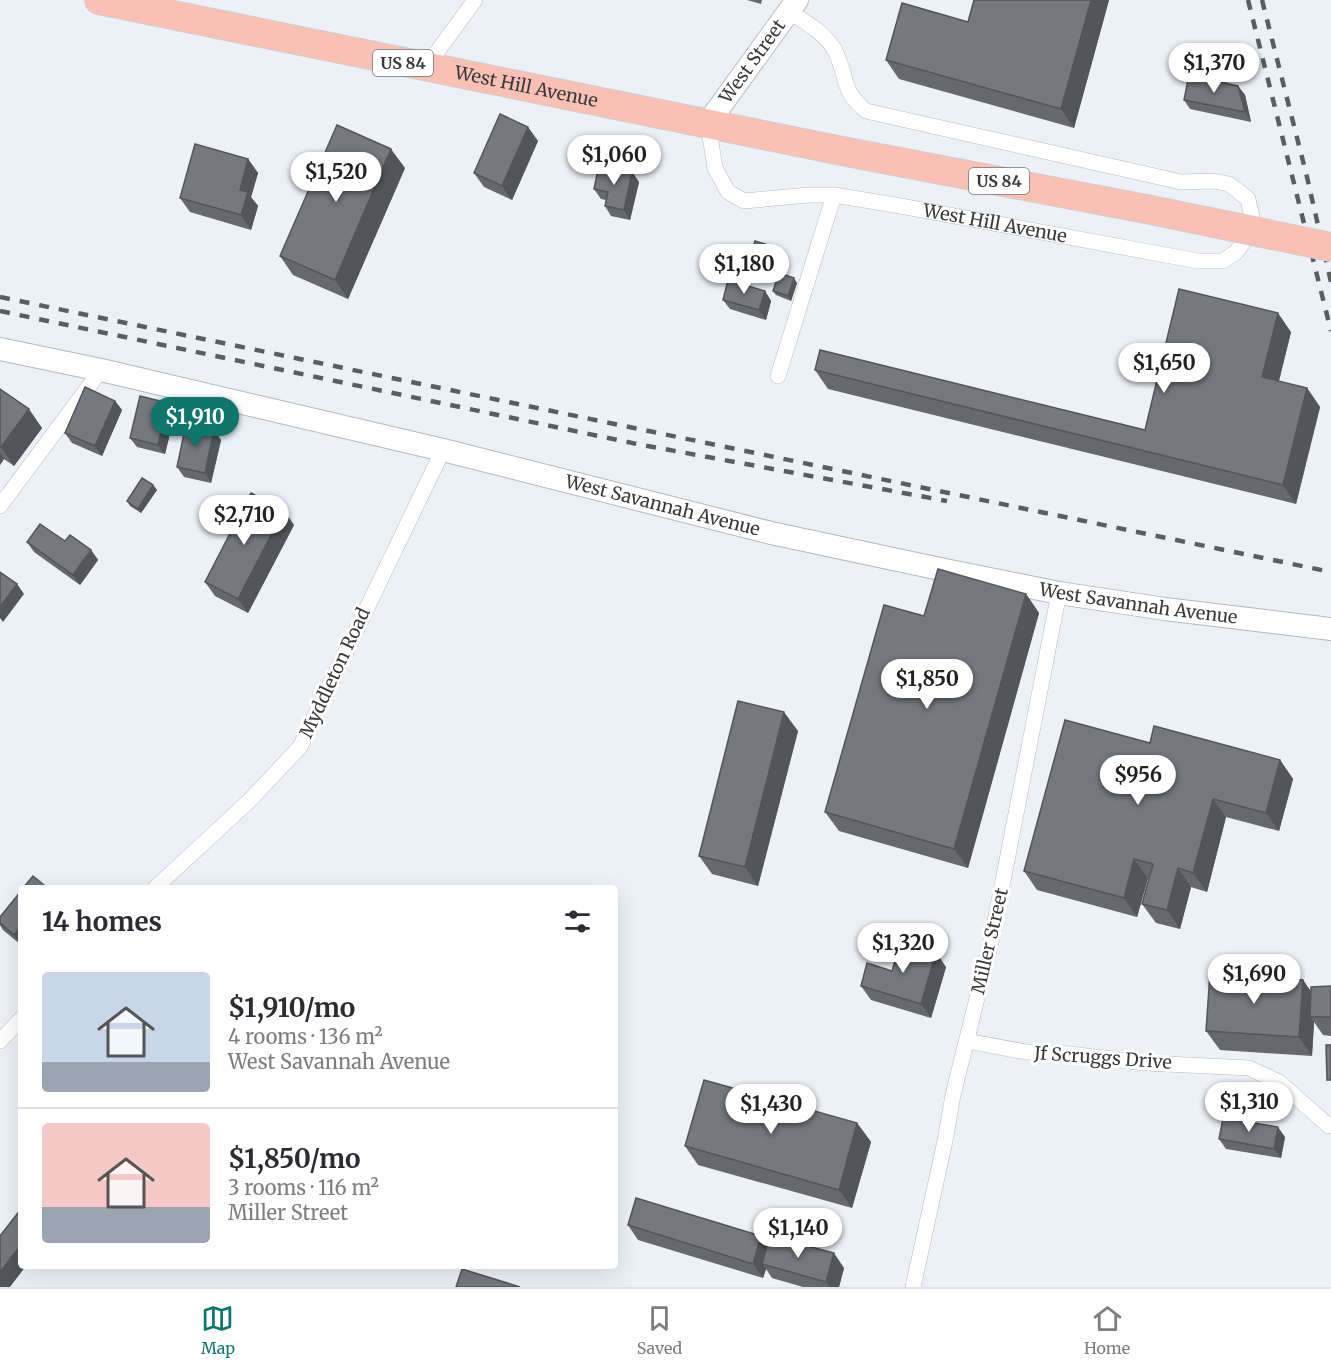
<!DOCTYPE html>
<meta charset="utf-8">
<style>
body{margin:0;font-family:Merriweather,serif;background:#f2f2f3;color:#2b2b33;height:100vh;display:flex;flex-direction:column;font-size:22px;white-space:nowrap}
*{box-sizing:border-box;margin:0}
p{font-size:20px;color:#7c7c81}
.icon{flex:none;width:33px;height:33px;fill:none;stroke:currentColor;stroke-width:2;stroke-linecap:round;stroke-linejoin:round}
.map{position:relative;flex:1;overflow:hidden}
.side{position:absolute;left:18px;top:885px;width:600px;height:384px;display:flex;flex-direction:column;background:#fff;border-radius:6px;box-shadow:0 6px 24px #0002}
.side>*{flex:none}
.price{position:absolute;translate:-50% -51px;padding:0 14px;border-radius:21px;background:#fff;color:#222;font-size:20px;line-height:39px;filter:drop-shadow(0 2px 3px #0008)}
.price::after{content:'';position:absolute;left:50%;top:36px;width:18px;height:14px;margin-left:-9px;background:inherit;clip-path:polygon(0 0,100% 0,50% 100%)}
.price.selected{background:#0f766e;color:#fff}
ul{padding:0;list-style:none}
li{display:flex;align-items:center;gap:18px;height:150px;padding:0 24px}
li+li{border-top:2px solid #e1e1e2}
li span{display:grid;place-items:center;flex:none;width:168px;height:120px;border-radius:6px;color:#555}
li>.icon{margin-inline-start:auto}
span .icon{width:72px;height:72px;fill:#fffc;stroke-width:1}
li b{font-size:26px}
h2{display:flex;justify-content:space-between;align-items:center;height:72px;padding:0 24px;font-size:26px}
.dock{display:flex;justify-content:space-around;align-items:center;height:84px;border-top:2px solid #e1e1e2;background:#fff;font-size:16px;color:#7c7c81}
.dock a{display:grid;justify-items:center;gap:3px}
.dock .selected{color:#0f766e}
.map>svg:first-child{display:block}
.lines{fill:none;stroke-linecap:round;stroke-linejoin:round}
.street-casing{stroke:#b4b9bf;stroke-width:16}
.secondary-casing{stroke:#b4b9bf;stroke-width:24}
.highway-casing{stroke:#cfcfd0;stroke-width:30}
.street{stroke:#fff;stroke-width:15}
.secondary{stroke:#fff;stroke-width:22}
.highway{stroke:#fac0b3;stroke-width:28}
.rail{stroke:#5b5e61;stroke-width:4.5;stroke-dasharray:10 10;stroke-linecap:butt}
.highway-bridge-casing{stroke:#cfcfd0;stroke-width:30;stroke-linecap:butt}
.highway-bridge{stroke:#fac0b3;stroke-width:28}
.wall{fill:#65686d}
.shaded-wall{fill:#525559}
.building{fill:#75797f;stroke:#525559;stroke-width:1.5}
.labels{text-anchor:middle;stroke-width:6;stroke-linejoin:round;paint-order:stroke}
.shield{fill:#fff;stroke:#737476;stroke-width:1.5}
.shield-label{font-size:16px;font-weight:bold;fill:#37393c}
.street-label{font-size:18px;fill:#37393c;stroke:#fff}
</style>
<div class="map">
<svg width="1331" height="1287" viewBox="0 0 1331 1287">
<rect width="100%" height="100%" fill="#ecf1f8"/>
<g class="lines">
<g class="street-casing">
<g id="street">
<path d="M426,67l49,-67"/>
<path id="s1" d="M708,123l7,45 13,24 16,9 65,-6h25l61,10 303,56h25l13,-9 9,-12 7,-22 -4,-19 -19,-15 -16,-3 -32,1 -315,-71c-24,-20 -18,-30 -29,-56 -8,-20 -31,-33 -48,-43"/>
<path d="M778,376l56,-181"/>
<path d="M0,506l101,-136"/>
<path d="M155,888l94,-87 51,-54 143,-297"/>
<path d="M0,1041l21,-22"/>
<path d="M967,1041l59,11 44,2 76,9 103,5 30,14 50,44"/>
<path d="M913,1287l32,-146 8,-46 38,-153 68,-349"/>
</g>
</g>
<g class="secondary-casing">
<g id="secondary">
<path id="s2" d="M708,123l89,-123"/>
<path id="s3" d="M0,349l101,21 342,80 328,83 169,36 119,24 106,16 166,20"/>
</g>
</g>
<g class="highway-casing">
<g id="highway">
<path id="s4" d="M99,0l748,152 304,58"/>
</g>
</g>
<use href="#street" class="street"/>
<use href="#secondary" class="secondary"/>
<use href="#highway" class="highway"/>
<g class="rail">
<path d="M1248,0l83,331"/>
<path d="M1262,0l45,177 24,105"/>
<path d="M0,297l1331,275"/>
<path d="M0,311l637,133 310,57"/>
</g>
<g class="highway-bridge-casing">
<path id="highway-bridge" d="M1151,210l180,37"/>
</g>
<use href="#highway-bridge" class="highway-bridge"/>
</g>
<g class="wall">
<path d="M747,0h15l-1,4z"/>
<path d="M974,0h135l-35,128 -175,-49 -13,-19 82,-38z"/>
<path d="M1238,86l7,9 6,27 -61,-13 -6,-9z"/>
<path d="M538,141l-26,59 -28,-13 -10,-14z"/>
<path d="M248,159l10,14 -7,24 7,9 -7,24 -61,-18 -10,-14z"/>
<path d="M405,168l-57,131 -55,-24 -13,-19z"/>
<path d="M632,172l7,10 -9,38 -19,-4 -6,-10 1,-6 -5,-1 -7,-10z"/>
<path d="M778,248l7,9 -5,16 17,10 -6,18 -15,-6 -3,-4 4,-13 -22,-7 -7,-9z"/>
<path d="M765,291l6,10 -5,19 -36,-11 -7,-9z"/>
<path d="M1291,332l-12,49 28,7 13,19 -24,97 -468,-115 -13,-19 330,60z"/>
<path d="M0,389l42,39 -28,38 -10,-7 -4,6z"/>
<path d="M115,401l7,9 -20,46 -30,-13 -7,-10z"/>
<path d="M168,403l7,10 -10,41 -28,-7 -7,-9z"/>
<path d="M214,430l7,10 -10,43 -27,-6 -7,-10z"/>
<path d="M153,485l4,5 -16,23 -11,-7 -3,-5z"/>
<path d="M294,525l-46,88 -33,-17 -10,-14z"/>
<path d="M65,541l26,9 7,10 -18,25 -46,-33 -7,-10z"/>
<path d="M1026,594l13,19 -71,255 -129,-37 -14,-19 99,-196z"/>
<path d="M798,731l-40,155 -46,-12 -13,-18z"/>
<path d="M1150,743l130,17 13,19 -14,52 -53,-14 -19,75 -16,-5 -11,42 -24,-6 -14,-19 7,-26h-1l-11,39 -100,-27 -13,-19z"/>
<path d="M21,891l-1,53 -17,-14 -3,-5v-8z"/>
<path d="M946,967l-15,51 -60,-18 -10,-14 31,-15z"/>
<path d="M1303,980l8,12 20,-6v50l-8,-1 -9,-13 -2,34 -92,-6 -14,-19z"/>
<path d="M857,1123l14,19 -19,66 -154,-43 -13,-19z"/>
<path d="M1285,1137l-4,21 -55,-9 -7,-10z"/>
<path d="M628,1225l133,11 6,9 77,23 -5,19h-36l-31,-9 -6,-9 -3,9 -125,-38z"/>
</g>
<g class="shaded-wall">
<path d="M1091,0h18l-35,128 -13,-19z"/>
<path d="M1238,86l7,9 6,27 -6,-10z"/>
<path d="M528,127l10,14 -26,59 -10,-14z"/>
<path d="M391,149l14,19 -57,131 -13,-19z"/>
<path d="M248,159l10,14 -7,24 7,9 -7,24 -10,-15 -1,-25z"/>
<path d="M632,172l7,10 -9,38 -6,-10z"/>
<path d="M778,248l7,9 -6,22 -7,-10z"/>
<path d="M794,278l3,5 -6,18 -3,-5z"/>
<path d="M765,291l6,10 -5,19 -7,-10z"/>
<path d="M1278,313l13,19 -16,64 -13,-19z"/>
<path d="M1307,388l13,19 -24,97 -13,-19z"/>
<path d="M115,401l7,9 -20,46 -7,-10z"/>
<path d="M168,403l7,10 -10,41 -7,-9z"/>
<path d="M29,409l13,19 -28,38 -13,-19z"/>
<path d="M214,430l7,10 -10,43 -6,-10z"/>
<path d="M0,453l4,6 -4,6z"/>
<path d="M153,485l4,5 -16,23 -3,-4z"/>
<path d="M284,510l10,15 -46,88 -10,-14z"/>
<path d="M91,550l7,10 -18,25 -7,-10z"/>
<path d="M17,584l7,10 -21,28 -3,-4v-11z"/>
<path d="M1026,594l13,19 -71,255 -14,-19z"/>
<path d="M784,712l14,19 -40,155 -13,-19z"/>
<path d="M1280,760l13,19 -14,52 -13,-18z"/>
<path d="M1213,799l13,18 -19,75 -14,-19z"/>
<path d="M1134,859l14,19 -11,39 -13,-19z"/>
<path d="M1178,868l13,19 -11,42 -13,-19z"/>
<path d="M21,926v18h-1l-6,-9z"/>
<path d="M936,952l10,15 -15,51 -10,-14z"/>
<path d="M1303,980l13,19 -6,18 4,5 -2,34 -13,-19z"/>
<path d="M857,1123l14,19 -19,66 -13,-18z"/>
<path d="M1278,1127l7,10 -4,21 -7,-9z"/>
<path d="M761,1236l11,15 -10,13 4,5 -3,9 -10,-14z"/>
<path d="M21,1245v21h5l-16,21h-10v-15z"/>
<path d="M834,1253l10,15 -5,19h-9l-4,-5z"/>
</g>
<g class="building">
<path d="M974,0h117l-30,109 -175,-49 16,-57 66,19z"/>
<path d="M1189,75l49,11 7,26 -61,-12z"/>
<path d="M500,114l28,13 -26,59 -28,-13z"/>
<path d="M337,125l54,24 -56,131 -55,-24z"/>
<path d="M195,144l53,15 -8,31 8,2 -7,23 -61,-17z"/>
<path d="M599,165l33,7 -8,38 -19,-4 3,-14 -14,-3z"/>
<path d="M755,241l23,7 -6,21 -24,-7z"/>
<path d="M779,273l15,5 -6,18 -15,-5z"/>
<path d="M728,280l37,11 -6,19 -36,-10z"/>
<path d="M1179,289l99,24 -16,64 45,11 -24,97 -468,-115 5,-20 325,80z"/>
<path d="M85,387l30,14 -20,45 -30,-13z"/>
<path d="M0,389l29,20 -28,38 -1,-1z"/>
<path d="M140,396l28,7 -10,42 -28,-7z"/>
<path d="M186,424l28,6 -9,43 -28,-6z"/>
<path d="M142,478l11,7 -15,24 -11,-8z"/>
<path d="M251,493l33,17 -46,89 -33,-17z"/>
<path d="M40,524l25,17 5,-6 21,15 -18,25 -46,-33z"/>
<path d="M938,569l88,25 -72,255 -129,-37 59,-207 40,11z"/>
<path d="M0,572l17,12 -17,23z"/>
<path d="M738,701l46,11 -39,155 -46,-11z"/>
<path d="M1065,720l85,23 4,-17 126,34 -14,53 -53,-14 -20,74 -15,-5 -11,42 -25,-6 11,-40 -19,-5 -10,39 -100,-27z"/>
<path d="M33,876l12,10 -1,2h-21z"/>
<path d="M21,891v35l-7,9 -14,-12v-6z"/>
<path d="M901,942l35,10 -15,52 -60,-18 6,-23 25,8z"/>
<path d="M1210,973l93,7 -4,57 -93,-6z"/>
<path d="M1331,986v31h-21l1,-30z"/>
<path d="M1326,1045h5v35h-4z"/>
<path d="M704,1080l153,43 -18,67 -154,-44z"/>
<path d="M1223,1118l55,9 -4,22 -55,-10z"/>
<path d="M636,1198l125,38 -8,28 -125,-39z"/>
<path d="M21,1209v36l-21,27v-36z"/>
<path d="M770,1236l64,17 -8,29 -64,-18z"/>
<path d="M462,1269l58,18h-64z"/>
</g>
<g class="labels">
<g class="shield">
<rect x="373" y="50" width="60" height="26" rx="4.5"/>
<rect x="969" y="168" width="60" height="26" rx="4.5"/>
</g>
<g class="shield-label">
<text x="403" y="69">US 84</text>
<text x="999" y="187">US 84</text>
</g>
<g class="street-label">
<text dy="6" stroke="none"><textPath href="#s2" startOffset="76">West Street</textPath></text>
<text dy="6" stroke="none"><textPath href="#s4" startOffset="436">West Hill Avenue</textPath></text>
<text dy="6" stroke="none"><textPath href="#s1" startOffset="345">West Hill Avenue</textPath></text>
<text dy="6" stroke="none"><textPath href="#s3" startOffset="681">West Savannah Avenue</textPath></text>
<text dy="6" stroke="none"><textPath href="#s3" startOffset="1167">West Savannah Avenue</textPath></text>
<text transform="translate(335 673) rotate(-65)" y="6">Myddleton Road</text>
<text transform="translate(990 941) rotate(-77)" y="6">Miller Street</text>
<text transform="translate(1103 1058) rotate(4)" y="6">Jf Scruggs Drive</text>
</g>
</g>
</svg>
<b class="price" style="left:1214px;top:94px">$1,370</b>
<b class="price" style="left:614px;top:186px">$1,060</b>
<b class="price" style="left:336px;top:203px">$1,520</b>
<b class="price" style="left:744px;top:295px">$1,180</b>
<b class="price" style="left:1164px;top:394px">$1,650</b>
<b class="price selected" style="left:195px;top:448px">$1,910</b>
<b class="price" style="left:244px;top:546px">$2,710</b>
<b class="price" style="left:927px;top:710px">$1,850</b>
<b class="price" style="left:1138px;top:806px">$956</b>
<b class="price" style="left:903px;top:974px">$1,320</b>
<b class="price" style="left:1254px;top:1005px">$1,690</b>
<b class="price" style="left:1249px;top:1133px">$1,310</b>
<b class="price" style="left:771px;top:1135px">$1,430</b>
<b class="price" style="left:798px;top:1259px">$1,140</b>
<section class="side">
<h2>14 homes<svg class="icon" aria-label="filters" viewBox="0 0 24 24"><path d="M4 7h16M4 17h16"/><circle cx="9" cy="7" r="2"/><circle cx="15" cy="17" r="2"/></svg></h2>
<ul>
<li><span style="background:linear-gradient(#c9d6e8 75%,#9aa5b1 0)"><svg class="icon" aria-label="home" viewBox="0 0 24 24"><path d="M3 11l9-7 9 7M6 9v11h12V9"/></svg></span><div><b>$1,910/mo</b><p>4 rooms · 136 m²</p><p>West Savannah Avenue</p></div></li>
<li><span style="background:linear-gradient(#f6c9c9 70%,#9aa5b1 0)"><svg class="icon" aria-label="home" viewBox="0 0 24 24"><path d="M3 11l9-7 9 7M6 9v11h12V9"/></svg></span><div><b>$1,850/mo</b><p>3 rooms · 116 m²</p><p>Miller Street</p></div></li>
</ul>
</section>
</div>
<nav class="dock">
<a class="selected"><svg class="icon" aria-label="map" viewBox="0 0 24 24"><path d="M3 6l6-2 6 2 6-2v14l-6 2-6-2-6 2zM9 4v14M15 6v14"/></svg>Map</a>
<a><svg class="icon" aria-label="saved" viewBox="0 0 24 24"><path d="M7 4h10v16l-5-4-5 4z"/></svg>Saved</a>
<a><svg class="icon" aria-label="home" viewBox="0 0 24 24"><path d="M3 11l9-7 9 7M6 9v11h12V9"/></svg>Home</a>
</nav>
